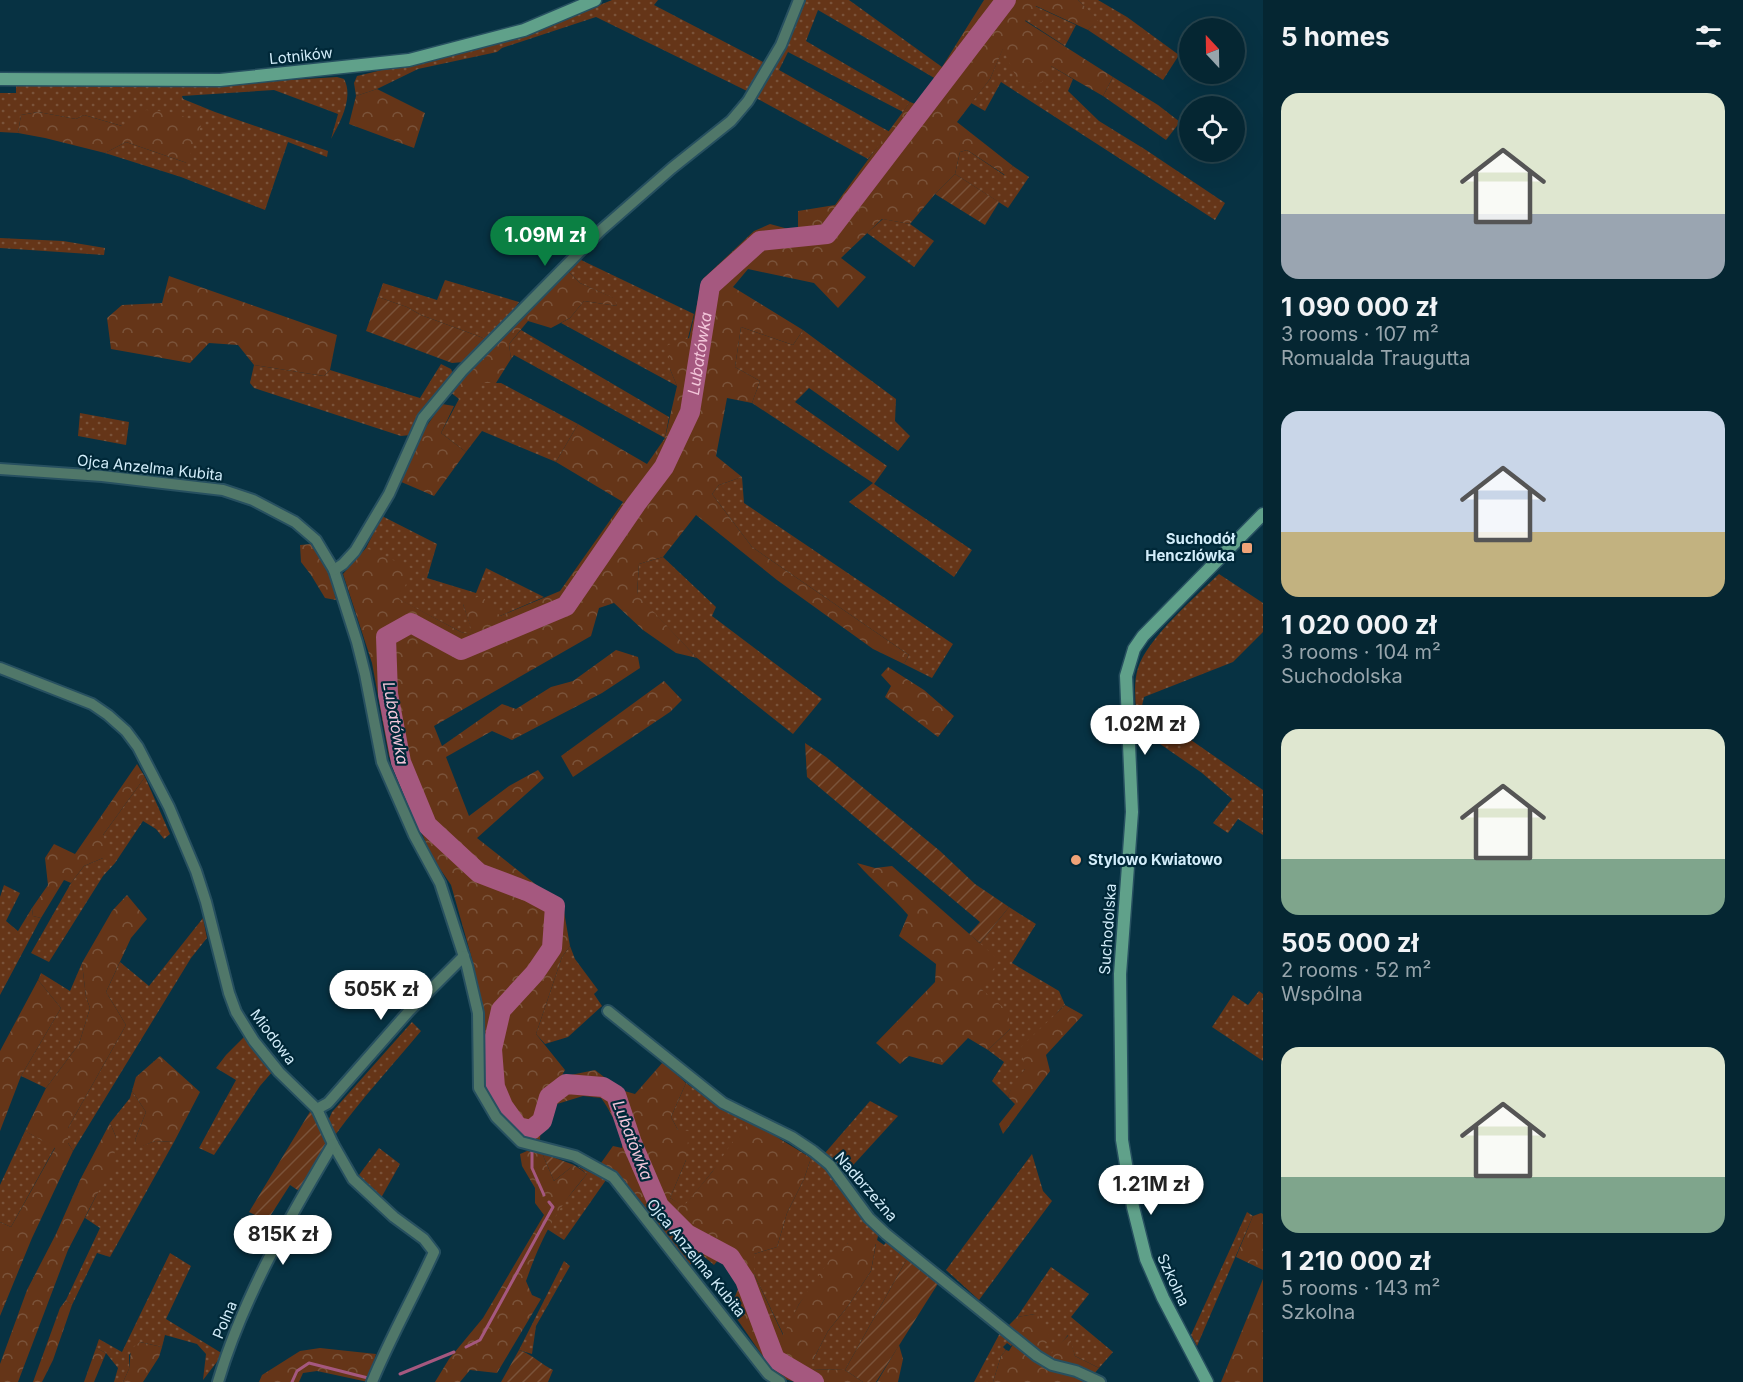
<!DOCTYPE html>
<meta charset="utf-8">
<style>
body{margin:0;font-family:Inter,sans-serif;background:#13323e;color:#f1f3f6;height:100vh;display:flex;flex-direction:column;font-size:22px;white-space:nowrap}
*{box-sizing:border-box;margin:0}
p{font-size:20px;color:#97a5ac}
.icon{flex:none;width:33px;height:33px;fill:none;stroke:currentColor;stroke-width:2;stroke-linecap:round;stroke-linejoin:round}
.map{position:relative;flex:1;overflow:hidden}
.panel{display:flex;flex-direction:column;background:#052632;width:480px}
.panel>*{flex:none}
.needle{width:39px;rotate:338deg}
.tools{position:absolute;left:1179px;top:18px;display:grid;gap:12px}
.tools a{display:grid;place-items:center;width:66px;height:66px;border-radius:50%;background:#052632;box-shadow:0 6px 24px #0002,0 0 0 2px #26434d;font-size:30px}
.price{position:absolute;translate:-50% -51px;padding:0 14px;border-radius:21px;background:#fff;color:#222;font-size:20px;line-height:39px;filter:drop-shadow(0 2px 3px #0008)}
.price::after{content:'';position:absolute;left:50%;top:36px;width:18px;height:14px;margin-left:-9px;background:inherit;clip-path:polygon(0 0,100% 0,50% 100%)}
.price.selected{background:#0b8043;color:#fff}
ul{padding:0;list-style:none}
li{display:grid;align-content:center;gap:12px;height:318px;padding:0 18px}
li span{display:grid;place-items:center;height:186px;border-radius:18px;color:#555}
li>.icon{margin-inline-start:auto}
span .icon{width:108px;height:108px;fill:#fffc;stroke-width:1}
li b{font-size:26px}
h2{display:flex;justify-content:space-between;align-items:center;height:72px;padding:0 18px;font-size:26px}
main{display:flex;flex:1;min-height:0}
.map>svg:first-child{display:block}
.grass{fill:url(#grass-dots)}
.forest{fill:url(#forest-crowns)}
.garden{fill:url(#garden-furrows)}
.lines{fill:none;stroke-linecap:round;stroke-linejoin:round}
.stream{stroke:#a5587f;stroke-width:3}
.river{stroke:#a5587f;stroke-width:20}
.street-casing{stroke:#275060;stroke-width:14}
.secondary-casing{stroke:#275060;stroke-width:15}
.street{stroke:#507769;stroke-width:10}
.secondary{stroke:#60a18a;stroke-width:12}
.poi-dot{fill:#efa378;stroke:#002838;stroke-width:2}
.labels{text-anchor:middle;stroke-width:4.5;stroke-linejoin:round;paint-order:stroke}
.street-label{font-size:15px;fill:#d2edfa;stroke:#002838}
.poi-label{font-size:15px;font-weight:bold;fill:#d2edfa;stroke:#002838;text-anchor:end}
.water-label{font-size:16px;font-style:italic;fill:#f3c6da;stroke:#002838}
</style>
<main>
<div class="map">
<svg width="1263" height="1382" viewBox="0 0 1263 1382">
<defs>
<pattern id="grass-dots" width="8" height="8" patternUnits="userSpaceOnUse" patternTransform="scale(1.5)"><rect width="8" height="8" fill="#653518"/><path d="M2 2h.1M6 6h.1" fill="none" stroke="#7a533a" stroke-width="1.8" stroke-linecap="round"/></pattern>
<pattern id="forest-crowns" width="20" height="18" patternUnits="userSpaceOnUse" patternTransform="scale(1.5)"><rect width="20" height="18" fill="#653518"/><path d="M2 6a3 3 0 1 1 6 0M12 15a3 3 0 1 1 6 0" fill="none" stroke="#7a533a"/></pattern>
<pattern id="garden-furrows" width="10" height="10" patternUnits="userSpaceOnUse" patternTransform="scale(1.5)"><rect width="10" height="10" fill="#653518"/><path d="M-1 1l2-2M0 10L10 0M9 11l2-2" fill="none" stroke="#7a533a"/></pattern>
</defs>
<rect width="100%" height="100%" fill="#073243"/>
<g class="grass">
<path d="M612,0h46l-4,5 111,58 -16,29 -153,-75 -94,31 -5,4 -79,17 -41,20 -21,7 -2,-13 3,-7 142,-34 52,-17z"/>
<path d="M804,0h45l93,67 -6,12 -118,-69 -12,31 104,61 -7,10 -115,-60 -9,18 111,62 -22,27 -112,-61 36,-65z"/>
<path d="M1078,0h20l29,17 52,38 -16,25 -75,-50 9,-10z"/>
<path d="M1035,6l41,19 -11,21 -40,-26z"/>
<path d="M1003,48l48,18 22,13 -5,12 31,30 47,29 79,53 -10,17 -214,-138 -16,29 -14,-8 19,-24z"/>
<path d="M337,77l7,2c10,18 -4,44 -13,60l7,-25 -64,-24 -92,6 1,3 32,13 113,39 -1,6 -39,-15 -23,68 -84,-33 -76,-24 21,-11 61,21 -65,-37 -38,-11 -8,4 -38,-7 -17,3 -3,18 -18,-1v-39h16v-8l163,2z"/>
<path d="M1113,77l45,28 22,17 -14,18 -63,-44z"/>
<path d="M967,150l37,25 9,-9 16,11 -21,31 -53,-34 5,-22z"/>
<path d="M883,219l27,5 24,17 -20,26 -47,-34z"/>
<path d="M0,238l63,3 42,7 -1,7 -104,-7z"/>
<path d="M579,259l115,55 -6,24 -18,31 7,17 -116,-63 9,-5 14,-17 33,5 -4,-8 -33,-15 -13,-13z"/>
<path d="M445,280l74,22 -4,6 -29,31 -65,-24 -14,-8 -29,-10 5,-14 54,17z"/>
<path d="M741,327l52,18 10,-15 93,69 -1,22 15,15 -12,15 -89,-63 -14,14 92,64 -13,18 98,66 -18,27 -105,-75 24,-19 -121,-80 8,-22 -25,-14z"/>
<path d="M521,330l148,87 -4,21 -151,-83 -3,4 -2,-15z"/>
<path d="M441,364l10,5 2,5 -1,4 -42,57 -9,1 -147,-48 -4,-5 4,-18 70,11 6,-6 90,28z"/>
<path d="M483,383h18l77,41 -22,38 -74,-31 -16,21 -25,-19 18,-34 -9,-7 4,-4z"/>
<path d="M80,413l49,9 -3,23 -48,-9z"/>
<path d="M742,477l2,26 209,141 -21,34 -28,-14 5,-9 -157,-108 -40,-53 7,-9z"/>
<path d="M382,516l55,28 -10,34 49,15 10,-25 58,29 -44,19 -37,-12 11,32 -13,-4 -63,-33 -32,-51z"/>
<path d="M663,557l53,50 -4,9 110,83 -29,35 -96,-76 -60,-63 2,-31z"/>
<path d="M1219,574l44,29v29l-30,30 -89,35 -2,9 121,84v45l-25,-16 -10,14 -15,-10 19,-24 -30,-26 -65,-45c0,-19 -5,-41 1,-60 9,-29 58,-72 81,-94z"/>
<path d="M145,777l25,57 -6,5 -8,-10 -13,-8 -28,42 -12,13 -54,86 -18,-9 40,-70 13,-17 19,-8v-23z"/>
<path d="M4,885l16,8 -14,28 12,10 14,-23 1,8 8,2 -41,77v-98z"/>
<path d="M1009,907l27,17 -24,39 47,28 6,14c-20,16 -26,43 -40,64 -7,10 -13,17 -17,28l-16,-16 12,-19 -16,-12 22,-21 -29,-40 -1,-46z"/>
<path d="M203,918l4,20 -16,20 -118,193 -5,-8v-15l58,-103 -20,-33 14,-30 29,24z"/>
<path d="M570,946l5,13 23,31 -4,4 8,12 -34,31 -23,7 -9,-10 26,-77z"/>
<path d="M82,963l4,34 4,11 -11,36 -33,44 -25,-12 40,-68 -23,-28 3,-7 29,18z"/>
<path d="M1259,991l4,3v67l-51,-34 21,-32 15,10z"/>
<path d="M412,1022l9,9c-29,35 -59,67 -85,103l-8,-13 4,-9z"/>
<path d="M245,1036l28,35 -13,15 -46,69 -15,-7 37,-68 -20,-12 10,-13z"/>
<path d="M482,1046l15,2 5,42 24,33 16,-21 -2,38 -22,-8 -20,-22 -10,-16 -5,-16z"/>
<path d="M686,1083l34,24 32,15 -68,85 -14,-9 16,-38 -8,-30 -7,-13z"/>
<path d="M132,1091l14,21 -11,28 4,7 16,-6 19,1 -64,115 -13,-4 -25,52 -6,-5 34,-72 -15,-10 12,-24 19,-57 -6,-14 20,-25z"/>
<path d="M870,1101l28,15 -53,58 -20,-21z"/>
<path d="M25,1131l30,16 -44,80 -11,-5v-37z"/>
<path d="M379,1148l21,16 -19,34 -22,-23z"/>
<path d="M1032,1154l11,37 9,10 -73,99 -33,-30z"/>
<path d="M811,1158l17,13 51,61 -2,8 7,5 5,-6 19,18 -63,113 -37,-1 -6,13c-19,0 -24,-8 -36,-21l19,-3 28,2 15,-29 20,-25 23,-35 5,-27 -28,-1 -49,61 -15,32 -30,-62v-20l23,-7 10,-34 17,-34z"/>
<path d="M577,1166l29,14 -42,60 -17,-11 13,-22 27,-33z"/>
<path d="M643,1204l21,3 10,31 21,5 24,16 -5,6 -13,-11 -12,12 -28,-34z"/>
<path d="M1247,1212l6,4 -56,130 -6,-11z"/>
<path d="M170,1253l21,13 -25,53 57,35 -20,26 3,-26 -9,-10 -32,-9 -3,12 -22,-5 -11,13v14l-6,13h-9l4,-14 -12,-15 -10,-5 3,-9 23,13z"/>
<path d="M564,1261l6,5 -34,60 -4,28 -13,-4z"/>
<path d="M1051,1267l38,27 -18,23 42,35 -14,16 -24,-12 -7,-21 -19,23 -11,-7 -3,-37 -18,3z"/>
<path d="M1001,1331l14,10 -4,5 -4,-3 -4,4 3,3 -5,6 -8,26h-19z"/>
</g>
<g class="forest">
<path d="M984,0h94l20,20 -10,10 -52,-24 -11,15 88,56 -10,19 -52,-30 -9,16 -23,1 -16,-34 -13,30 -33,43 56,44 -8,9 -38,-25 -7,2 -5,22 -20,20 -25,30 -28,-5 -41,39 25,19 -28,31 -24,-25 -66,-14 -15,18 70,43 -10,15 -52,-18 -6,40 25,14 -8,22 -25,-5 -11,58 26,21 -23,8 -7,9 40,53 157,108 -5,9 -31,-15 -96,-69 -81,-65 -33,42 -24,7 -2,30 60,64 -21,-5 -33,-23 -29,-27 -15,5 -8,28 -157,90 8,20 60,-42 14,5 35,-22 22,-6 43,-31 22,7 2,11 -38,25 -90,47 -20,-9 -46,26 23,59 40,-30 29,-16 6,8 -67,60 86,68 7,40 -8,11 -26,77 29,36 -4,7 34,-7 26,20 14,4 28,-32 23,21 -15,34 7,13 11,1 -3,29 -16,38 14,8 28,-34 28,-41 12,-9 59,36 -7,21 -17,34 -10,34 -23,7v20l29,61 16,-31 39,-56 10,-5h28l-5,28 -23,35 -20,25 -15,29 -18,3 -10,-5 -19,3 -36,-52 8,-20 -9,-23 -34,-23 -21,-5 -10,-31 -21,-3 -26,-31 -16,-10 12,-17 9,2v-17c-9,-10 -12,-22 -21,-33l-18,-2 -26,8 -17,26 2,-27 -16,21 -24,-34 -5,-42 2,-9 -15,-3 -10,-70 -23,-81 -19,-28 -43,-101 -17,-93 -29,-89 23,-26 47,21 -14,30 62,33 12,3 -10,-31 18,-9 19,21 60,-25 63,-89 -67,-40 22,-38 69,40 18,-26 12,-52 -7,-17 -2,-24 21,-7 14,-59 51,-48 16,-7 22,6 6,-2v-17l37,-6 75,-103 8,3 14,-17 10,-21z"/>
<path d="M377,89l48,24 -11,35 -65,-24 7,-28z"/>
<path d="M146,110l24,2 32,11 -15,40 -61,-21 -21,11 -60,-15 -27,-5 3,-18 17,-3 38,7 8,-4 38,11z"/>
<path d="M567,270l13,13 34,15 3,8 -33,-5 -14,17 -19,10 -23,-7 -19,23 2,15 -15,24h-13l-11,8 -18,-3z"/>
<path d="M169,276l168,59 -7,35 -6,6 -70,-11 -16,-20 -29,-2 -19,20 -79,-14 -4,-31 15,-13 40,-2z"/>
<path d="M442,404l12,2 -13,27 25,19 -32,44 -35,-15 13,-34z"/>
<path d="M311,544l18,27 7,29 -11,-2 -14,-23 -10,-13 -1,-17z"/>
<path d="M888,667l36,23 30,26 -16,21 -53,-40 6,-11 -10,-11z"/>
<path d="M664,681l18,19 -12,12 -97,65 -12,-21z"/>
<path d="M137,764l8,13 -42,58 7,17 -7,6 -19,8 -13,17 -7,-3 -23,38 -8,-2 -1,-8 16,-23 -3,-27 9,-14 21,10z"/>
<path d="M857,863l18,5 17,-2 107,94 -18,29 27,22 2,18 -22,21 -20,-12 -26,27 -33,-9 -9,8 -24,-21 59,-61 1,-18 -37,-28 9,-21c-16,-19 -35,-33 -51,-52z"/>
<path d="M127,895l20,24 -16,19 -25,54 20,33 -58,103v15l5,8 -41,87 -32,78v-94l11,5 44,-79 -30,-17 21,-43 33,-44 11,-36 -4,-11 -4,-34 30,-52z"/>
<path d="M38,980l23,28 -40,68 -21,55v-80z"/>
<path d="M1065,1005l18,10 -37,40 4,16 -47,63 -4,-10 16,-20 -7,-7 5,-14 12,-14 -4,-22z"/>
<path d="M160,1056l40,36 -26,50 -19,-1 -17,7 -3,-8 11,-28 -14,-21 4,-14z"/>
<path d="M110,1123l6,14 -3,34 -16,23 -29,56 -50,132h-18v-18l27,-74 29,-56 24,-54z"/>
<path d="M527,1151l15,2 12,28 20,-16 13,9c-31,36 -45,62 -61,107l6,14 9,4 -44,74 -27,-3 -10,12h-25l14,-23 34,-41 61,-103 -9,-12v-15l-13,-22 -2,-12z"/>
<path d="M1261,1213l2,1v56l-27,-13 17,-41z"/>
<path d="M1263,1279v103h-42z"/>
<path d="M66,1300l6,5 -19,55 -11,22h-9l27,-74z"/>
<path d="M1035,1314l7,5 9,20 -13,12 -31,-24 10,-10z"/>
<path d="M1069,1335l6,21 24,12 -5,6 -40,-12 -5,-4 6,-10z"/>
<path d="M1015,1341l80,41h-102l8,-26 5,-6 3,1z"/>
<path d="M140,1342l22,5 -3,10 -16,25h-20l6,-13 2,-20z"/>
<path d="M899,1345l4,14 -5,23h-21z"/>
<path d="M96,1348l10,5 -12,29h-10z"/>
<path d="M320,1348l56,6 -8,28 -51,-11 -14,2 -4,9h-40l3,-7 38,-24z"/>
<path d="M808,1369l37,1 18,12h-62z"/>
</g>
<g class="garden">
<path d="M955,174l44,28 -14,23 -50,-31z"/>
<path d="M378,297l29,10 14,8 65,24 -22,23 -12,1 -86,-32z"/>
<path d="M805,743l21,14 114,94 35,33 34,23 -29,36 -11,-9 11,-12 -173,-145z"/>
<path d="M311,1110l16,32 -28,49 -9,-6 -23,36 -18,-9z"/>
<path d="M542,1153l32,12 -20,16z"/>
<path d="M908,1257l31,25 -63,100h-13l-18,-12z"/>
<path d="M519,1350c15,5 21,14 34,20l-5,12h-47z"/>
</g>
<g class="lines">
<g class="stream">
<path d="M531,1130l1,7"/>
<path d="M532,1151v17l12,27"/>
<path d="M466,1347l14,-7 73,-133 -4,-5"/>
<path d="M400,1374l54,-22"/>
<path d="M292,1382l5,-11 12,-8 59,15"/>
</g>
<path class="river" id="s1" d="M814,1382l-39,-23 -30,-79 -15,-23 -43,-23 -28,-28 -27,-63 -16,-48 -13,-8 -37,-3 -17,13 -7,24 -11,9 -13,-3 -15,-21 -8,-19 -3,-38 9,-39 34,-37 17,-25 3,-42 -26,-14 -50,-19 -52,-48 -26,-63 -13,-68 -2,-57 25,-14 50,27 105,-44 70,-102 28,-37 26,-55 20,-126 50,-45 67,-7 179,-234"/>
<g class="street-casing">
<g id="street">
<path d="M0,469l102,7 121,14 30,10 42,22 21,18 18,30 23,72 8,32 17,88 32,73 26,48 27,83 11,47 1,75 17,29 25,25 54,14 38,21 155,197 12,8"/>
<path d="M334,570l9,-6 12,-13 34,-57 34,-76 39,-47 138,-140 72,-63 59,-47 17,-20 33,-56 18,-45"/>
<path d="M0,668l92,36 16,11 18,16 12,16 31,60 27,64 10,31 23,91 7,19 18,29 25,31 38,37 16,35 20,35 41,38 30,22 10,13c-20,44 -44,86 -62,130"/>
<path d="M608,1011l115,92 69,34 21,14 17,14 39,53 17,16 151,122 15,9 24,6 24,11"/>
<path d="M317,1109l11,-6 81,-92 55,-55"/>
<path d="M218,1382c24,-82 71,-164 115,-238"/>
</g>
</g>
<g class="secondary-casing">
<g id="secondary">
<path d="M0,79l220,1 189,-20 115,-30 71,-30"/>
<path d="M1207,1382l-44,-84 -17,-39 -13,-52 -11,-67 -2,-166 12,-162 -6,-136 8,-27 9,-13 120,-122"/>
</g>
</g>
<use href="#street" class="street"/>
<use href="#secondary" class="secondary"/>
</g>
<g class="poi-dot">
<rect x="1241" y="542" width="12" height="12" rx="3"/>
<circle cx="1076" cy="860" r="6"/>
</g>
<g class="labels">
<g class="street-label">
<text transform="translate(301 56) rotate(-6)" y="5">Lotników</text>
<text transform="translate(150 468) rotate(6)" y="5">Ojca Anzelma Kubita</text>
<text transform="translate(1108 929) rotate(-86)" y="5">Suchodolska</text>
<text transform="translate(273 1037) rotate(53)" y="5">Miodowa</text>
<text transform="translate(866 1187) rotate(49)" y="5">Nadbrzeżna</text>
<text transform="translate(696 1258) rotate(51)" y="5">Ojca Anzelma Kubita</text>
<text transform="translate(1173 1280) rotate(65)" y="5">Szkolna</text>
<text transform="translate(225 1320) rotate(-67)" y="5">Polna</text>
</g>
<g class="poi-label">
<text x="1235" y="544">Suchodół<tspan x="1235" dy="17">Henczlówka</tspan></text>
<text x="1088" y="865" text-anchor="start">Stylowo Kwiatowo</text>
</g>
<g class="water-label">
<text dy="6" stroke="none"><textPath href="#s1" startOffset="1576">Lubatówka</textPath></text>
<text transform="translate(396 723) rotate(80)" y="6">Lubatówka</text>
<text transform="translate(633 1140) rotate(69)" y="6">Lubatówka</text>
</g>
</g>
</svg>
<div class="tools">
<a><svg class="needle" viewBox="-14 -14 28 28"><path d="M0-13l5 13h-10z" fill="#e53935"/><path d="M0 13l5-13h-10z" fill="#97a5ac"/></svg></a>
<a><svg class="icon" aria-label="locate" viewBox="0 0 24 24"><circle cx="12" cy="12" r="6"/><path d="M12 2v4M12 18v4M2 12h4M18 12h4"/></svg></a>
</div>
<b class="price selected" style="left:545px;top:267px">1.09M zł</b>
<b class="price" style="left:1145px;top:756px">1.02M zł</b>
<b class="price" style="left:381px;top:1021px">505K zł</b>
<b class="price" style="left:1151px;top:1216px">1.21M zł</b>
<b class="price" style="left:283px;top:1266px">815K zł</b>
</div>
<section class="panel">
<h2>5 homes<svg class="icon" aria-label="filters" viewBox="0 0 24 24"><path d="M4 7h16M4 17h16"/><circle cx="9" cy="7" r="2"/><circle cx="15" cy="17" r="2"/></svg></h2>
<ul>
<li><span style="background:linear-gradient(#dfe7d0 65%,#9aa5b1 0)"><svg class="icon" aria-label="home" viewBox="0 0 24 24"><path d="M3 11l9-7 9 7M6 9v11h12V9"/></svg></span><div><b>1 090 000 zł</b><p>3 rooms · 107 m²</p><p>Romualda Traugutta</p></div></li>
<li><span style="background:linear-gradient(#c9d6e8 65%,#c2b280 0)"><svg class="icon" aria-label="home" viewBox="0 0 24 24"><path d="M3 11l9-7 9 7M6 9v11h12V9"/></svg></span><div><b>1 020 000 zł</b><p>3 rooms · 104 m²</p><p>Suchodolska</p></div></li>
<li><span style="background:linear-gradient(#dfe7d0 70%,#7fa58c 0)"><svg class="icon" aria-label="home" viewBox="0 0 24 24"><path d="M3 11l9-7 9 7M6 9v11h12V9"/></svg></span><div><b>505 000 zł</b><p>2 rooms · 52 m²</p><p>Wspólna</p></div></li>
<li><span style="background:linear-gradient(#dfe7d0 70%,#7fa58c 0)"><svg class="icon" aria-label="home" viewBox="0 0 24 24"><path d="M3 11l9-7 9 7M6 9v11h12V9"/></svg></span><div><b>1 210 000 zł</b><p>5 rooms · 143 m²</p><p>Szkolna</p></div></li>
</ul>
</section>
</main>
